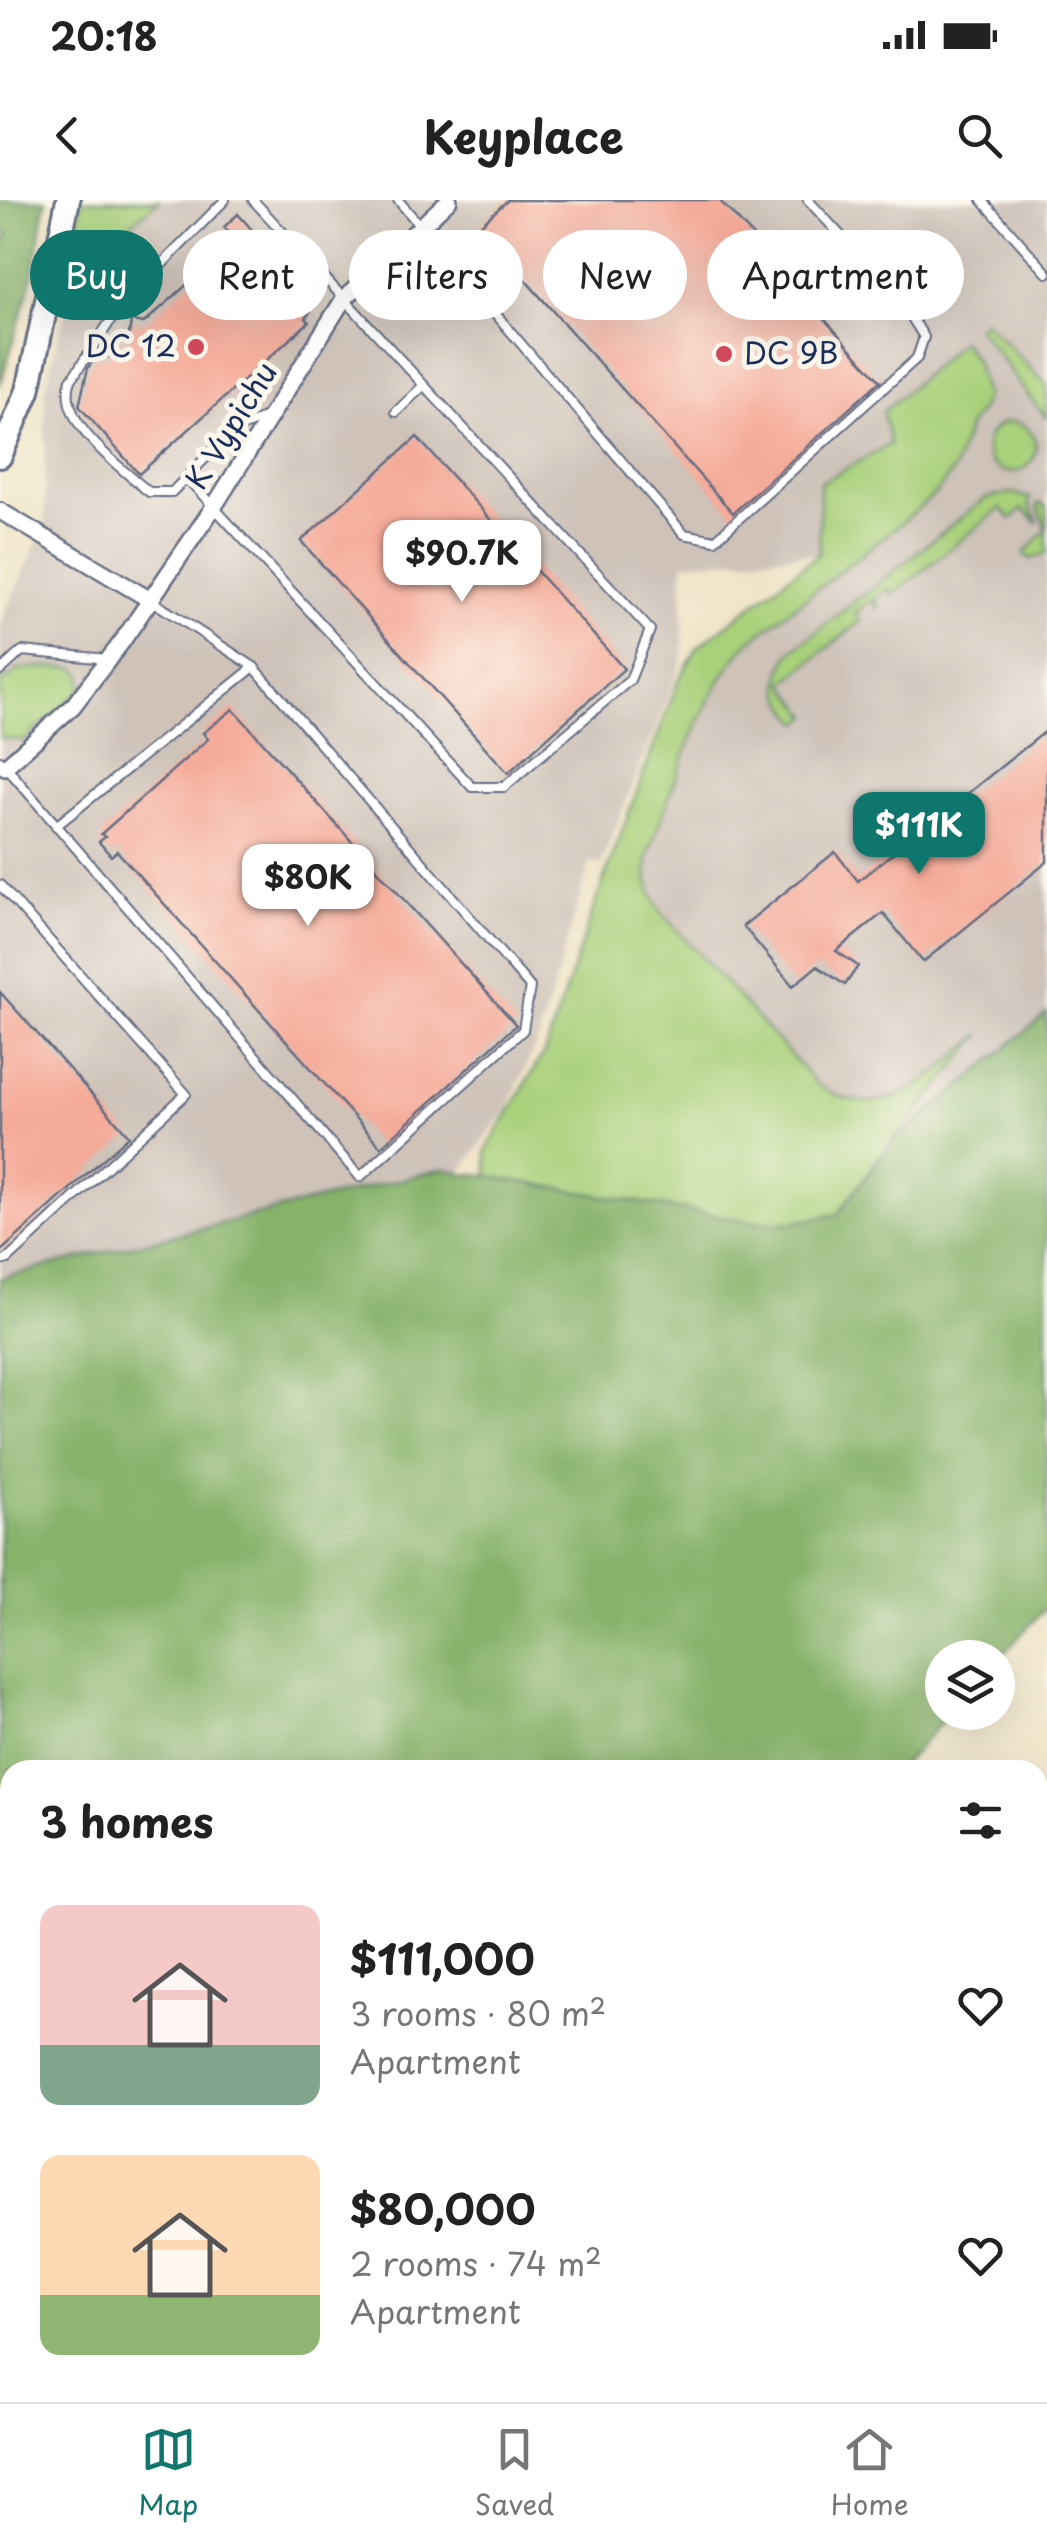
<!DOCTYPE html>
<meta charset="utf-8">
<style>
body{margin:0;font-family:"Playpen Sans",sans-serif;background:#f6f6f6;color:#222;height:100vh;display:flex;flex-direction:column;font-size:38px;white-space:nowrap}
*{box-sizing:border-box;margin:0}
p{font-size:32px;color:#767676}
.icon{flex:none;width:55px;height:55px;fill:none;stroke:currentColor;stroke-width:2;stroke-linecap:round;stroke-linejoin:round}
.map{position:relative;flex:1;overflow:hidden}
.side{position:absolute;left:0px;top:1560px;width:1048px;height:642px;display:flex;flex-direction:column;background:#fff;border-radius:30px 30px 0 0;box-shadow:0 10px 40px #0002}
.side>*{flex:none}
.banner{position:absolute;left:30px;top:30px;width:988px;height:90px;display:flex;gap:20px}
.controls{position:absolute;left:925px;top:1440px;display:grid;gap:20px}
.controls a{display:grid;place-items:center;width:90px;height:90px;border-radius:50%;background:#fff;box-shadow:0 10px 40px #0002;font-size:50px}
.price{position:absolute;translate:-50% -85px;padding:0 22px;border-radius:20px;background:#fff;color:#222;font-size:32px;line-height:65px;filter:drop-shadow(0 2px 5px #0008)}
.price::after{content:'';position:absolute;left:50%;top:60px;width:30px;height:22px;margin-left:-15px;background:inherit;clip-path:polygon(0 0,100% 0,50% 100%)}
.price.selected{background:#0f766e;color:#fff}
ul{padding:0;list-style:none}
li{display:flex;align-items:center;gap:30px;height:250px;padding:0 40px}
li span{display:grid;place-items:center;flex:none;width:280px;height:200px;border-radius:20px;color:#555}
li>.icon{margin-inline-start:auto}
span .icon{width:120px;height:120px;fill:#fffc;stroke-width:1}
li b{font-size:42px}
h2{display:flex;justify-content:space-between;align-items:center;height:120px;padding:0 40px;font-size:42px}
.chip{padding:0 35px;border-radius:45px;background:#fff;box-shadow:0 10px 40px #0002;font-size:35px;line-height:90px}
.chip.selected{background:#0f766e;color:#fff}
.status{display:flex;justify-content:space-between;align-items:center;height:70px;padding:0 50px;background:#fff;direction:ltr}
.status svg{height:28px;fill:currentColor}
header{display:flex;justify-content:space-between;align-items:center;height:130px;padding:0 40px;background:#fff;font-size:45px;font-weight:700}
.dock{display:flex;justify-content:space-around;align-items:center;height:140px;border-top:2px solid #e0e0e0;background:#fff;font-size:28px;color:#767676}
.dock a{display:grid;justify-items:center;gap:5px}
.dock .selected{color:#0f766e}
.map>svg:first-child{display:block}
.industrial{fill:#cec2b9}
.green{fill:#a9d07a;stroke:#62806c;stroke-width:2.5}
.forest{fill:#86b26a;stroke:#507064;stroke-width:2.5}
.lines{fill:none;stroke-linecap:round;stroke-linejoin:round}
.stream{stroke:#8bbaf6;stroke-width:5}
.building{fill:#f5ab9a}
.service-casing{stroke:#666e83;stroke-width:12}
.minor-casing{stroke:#666e83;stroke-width:20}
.tertiary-casing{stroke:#666e83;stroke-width:25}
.secondary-casing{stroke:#666e83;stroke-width:28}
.service{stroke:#fff;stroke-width:8}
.minor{stroke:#fff;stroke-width:15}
.tertiary{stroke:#fff;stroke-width:20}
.secondary{stroke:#fff;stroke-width:22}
.rail-casing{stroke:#1b2f5e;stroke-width:9}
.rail{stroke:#fbf7ec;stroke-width:5;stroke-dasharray:15;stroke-linecap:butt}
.poi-dot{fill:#d1495b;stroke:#fbf7ec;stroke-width:4}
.labels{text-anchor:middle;stroke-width:10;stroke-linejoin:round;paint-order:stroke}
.poi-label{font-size:30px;fill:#1b2f5e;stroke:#fbf7ec;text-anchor:end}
.street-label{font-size:30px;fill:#1b2f5e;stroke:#fbf7ec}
</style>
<div class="status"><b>20:18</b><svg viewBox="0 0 49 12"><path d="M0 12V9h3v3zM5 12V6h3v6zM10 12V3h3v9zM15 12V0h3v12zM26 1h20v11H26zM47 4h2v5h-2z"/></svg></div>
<header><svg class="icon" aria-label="back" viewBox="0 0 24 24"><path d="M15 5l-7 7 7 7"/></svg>Keyplace<svg class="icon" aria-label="search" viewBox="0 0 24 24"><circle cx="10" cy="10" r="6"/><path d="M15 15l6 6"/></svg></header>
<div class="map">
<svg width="1047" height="2202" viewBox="0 0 1047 2202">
<rect width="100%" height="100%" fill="#fbf7ec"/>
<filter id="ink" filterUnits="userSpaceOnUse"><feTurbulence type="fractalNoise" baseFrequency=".01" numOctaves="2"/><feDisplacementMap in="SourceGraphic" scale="20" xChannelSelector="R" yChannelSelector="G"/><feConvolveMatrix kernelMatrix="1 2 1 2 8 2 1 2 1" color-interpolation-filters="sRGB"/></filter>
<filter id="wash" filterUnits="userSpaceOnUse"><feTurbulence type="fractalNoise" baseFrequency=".0048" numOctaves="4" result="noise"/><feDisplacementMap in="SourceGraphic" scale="40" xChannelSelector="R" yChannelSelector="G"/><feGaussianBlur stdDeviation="2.25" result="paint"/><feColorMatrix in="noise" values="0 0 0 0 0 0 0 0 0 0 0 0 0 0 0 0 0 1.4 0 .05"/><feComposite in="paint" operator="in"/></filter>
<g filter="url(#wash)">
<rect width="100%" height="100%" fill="#f0e4c7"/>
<path class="industrial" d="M95,0h952v813l-143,121 -7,2 80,-97 -66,52 -21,10 -39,1 -18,-7 -16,-11 -156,-172 -14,-28 1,-29 59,-153 23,-38 18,-21 213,-187 8,-31 13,-18 1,-27 -21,-38 -72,102 -70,39v70l-137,10v95l-82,206 -11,-2 -52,177 -32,71 -45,62 -18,-3 -443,109v-653l45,-100v-136z"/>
<g class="green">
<path d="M82,0h77l-93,80z"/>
<path d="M984,121l63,64v33c-26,-27 -44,-61 -70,-90z"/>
<path d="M962,141l13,19 10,35 -3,12 -13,18 -15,45 -18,23 -29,26 -159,124c-52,58 -72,141 -100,212 -3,23 1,38 13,57l156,172c69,47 113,-8 165,-50l-108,130 -36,50 -47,9 -43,-2 -260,-45 -2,-25 60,-102 50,-148 83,-222 18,-31 122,-95 1,-70 70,-39 -7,-32z"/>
<circle cx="1011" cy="247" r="25"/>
<path d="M1011,293l20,5 -3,3 10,22 -15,-14 -12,10 -10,-11 -108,87 -5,-6 -13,10 5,7 -3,2 -6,-8 -16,13 6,8 -77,62 25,33 -9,7c-21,-25 -29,-43 -8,-72l185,-146 10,-7z"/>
<path d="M1040,303l7,5v45l-17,6 -6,-5 22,-24 -9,-25z"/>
<path d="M40,467l35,1 7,6v15l-58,52 -24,-3v-54l18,-14z"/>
<path d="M1047,1952v214l-9,18v-224z"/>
<path d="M0,2080l10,1v111l31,1 -3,9h-38z"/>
<path d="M134,2193h67v9h-68z"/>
<path d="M720,2193h313l-6,9h-302z"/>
</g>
<g class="forest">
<path d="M0,0h46l-13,76 -33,110v-139l8,-12 -8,-8z"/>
<path d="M1047,813v593l-49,54v-2h-56v54l8,1 -52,57h-888v356l-10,-7v-841l443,-109 18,3 -1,3 15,-1 273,47 43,2 47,-9 59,-78 7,-2z"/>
<path d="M0,1943l10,6v118l-5,-77 -5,-1z"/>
</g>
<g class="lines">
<g class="stream">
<path d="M182,2202l3,-10"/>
<path d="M770,2202l8,-10"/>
</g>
</g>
<g id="blocks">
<g class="building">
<path d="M508,0h211l47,50 -1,3 115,128 -147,132 -255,-286z"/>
<path d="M238,14l25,28 13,1 -1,13h12v13l12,1v13l17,19 -10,16 3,4 -170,152 -60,-68 9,-38 8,-12 13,1 3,-19 16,3 3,-20 13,2 92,-82 -12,-14z"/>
<path d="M417,237l207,232 -116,104 -207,-232z"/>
<path d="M233,509l283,316 -135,122 -264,-296 -6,5 -12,-14 6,-5 -4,-3 107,-95 -5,-6z"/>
<path d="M1047,530v132l-124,100 -40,-49 -47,38 22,15 -13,19 -28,-19 -24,20 -50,-60 92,-74 23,29z"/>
<path d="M0,792l129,144 -129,116z"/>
</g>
</g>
</g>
<g filter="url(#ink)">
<use href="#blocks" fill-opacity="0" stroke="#666e83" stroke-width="2.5"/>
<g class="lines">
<g class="service-casing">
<g id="service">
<path d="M225,0l-106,108 -48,72c-16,41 49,87 78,112h23l61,-62 34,-13"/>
<path d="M398,0l286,334 31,6 202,-182 7,-21 -22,-35 -94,-102"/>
<path d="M982,0l65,73"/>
<path d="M396,212l27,-26"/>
<path d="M186,277l286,310h32l126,-107 20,-50 -397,-430"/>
<path d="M0,471l22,-20 86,8"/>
<path d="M0,560l360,417 163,-147 7,-43 -276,-320 -102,-66"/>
<path d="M56,626l198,-159"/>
<path d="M0,685l186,209 -178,165 -8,2"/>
</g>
</g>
<g class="minor-casing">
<g id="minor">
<path d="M0,311l152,90"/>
<path d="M5,567l68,-61 48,-63 94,-138 128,-205 106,-100"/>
</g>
</g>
<g class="tertiary-casing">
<path id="tertiary" d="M1038,1719l9,-11"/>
</g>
<g class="secondary-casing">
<g id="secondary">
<path d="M0,256l28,-65 40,-191"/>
<path d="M0,1928l10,7"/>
<path d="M115,2202l1,-10"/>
</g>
</g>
<use href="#service" class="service"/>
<use href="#minor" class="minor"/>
<use href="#tertiary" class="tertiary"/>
<use href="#secondary" class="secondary"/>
<g class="rail-casing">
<path id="rail" d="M1042,2202l5,-9"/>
</g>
<use href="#rail" class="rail"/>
</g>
</g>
<g class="poi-dot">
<circle cx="196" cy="147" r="10"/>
<circle cx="724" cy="154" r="10"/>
</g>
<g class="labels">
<g class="poi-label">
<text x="176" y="157">DC 12</text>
<text x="744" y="164" text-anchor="start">DC 9B</text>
</g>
<g class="street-label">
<text transform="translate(232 226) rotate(-58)" y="10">K Vypichu</text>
</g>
</g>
</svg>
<div class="controls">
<a><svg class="icon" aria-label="layers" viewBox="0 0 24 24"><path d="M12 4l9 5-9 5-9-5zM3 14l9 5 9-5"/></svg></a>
</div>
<b class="price" style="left:462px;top:405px">$90.7K</b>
<b class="price selected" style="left:919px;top:677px">$111K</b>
<b class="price" style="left:308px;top:729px">$80K</b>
<div class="banner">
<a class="chip selected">Buy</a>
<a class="chip">Rent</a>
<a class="chip">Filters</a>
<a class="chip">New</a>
<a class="chip">Apartment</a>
</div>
<section class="side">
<h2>3 homes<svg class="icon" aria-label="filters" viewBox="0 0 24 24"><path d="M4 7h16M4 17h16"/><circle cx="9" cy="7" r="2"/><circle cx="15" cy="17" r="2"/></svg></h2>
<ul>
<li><span style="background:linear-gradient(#f6c9c9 70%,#7fa58c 0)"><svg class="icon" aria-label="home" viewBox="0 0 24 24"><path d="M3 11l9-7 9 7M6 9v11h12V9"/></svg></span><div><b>$111,000</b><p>3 rooms · 80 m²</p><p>Apartment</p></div><svg class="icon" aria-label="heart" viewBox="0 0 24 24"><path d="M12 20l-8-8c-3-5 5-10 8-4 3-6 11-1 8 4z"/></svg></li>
<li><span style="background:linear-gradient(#ffd9b3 70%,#8fb573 0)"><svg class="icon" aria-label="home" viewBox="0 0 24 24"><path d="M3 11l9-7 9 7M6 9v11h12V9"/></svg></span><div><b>$80,000</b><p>2 rooms · 74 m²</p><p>Apartment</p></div><svg class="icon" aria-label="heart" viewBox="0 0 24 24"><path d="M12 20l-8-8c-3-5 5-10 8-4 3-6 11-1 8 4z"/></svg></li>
</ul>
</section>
</div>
<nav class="dock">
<a class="selected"><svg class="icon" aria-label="map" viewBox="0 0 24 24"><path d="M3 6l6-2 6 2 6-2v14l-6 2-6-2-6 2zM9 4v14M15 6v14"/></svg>Map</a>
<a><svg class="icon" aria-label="saved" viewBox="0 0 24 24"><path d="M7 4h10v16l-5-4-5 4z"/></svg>Saved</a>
<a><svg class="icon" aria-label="home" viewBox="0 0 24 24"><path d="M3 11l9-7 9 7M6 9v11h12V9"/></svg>Home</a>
</nav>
